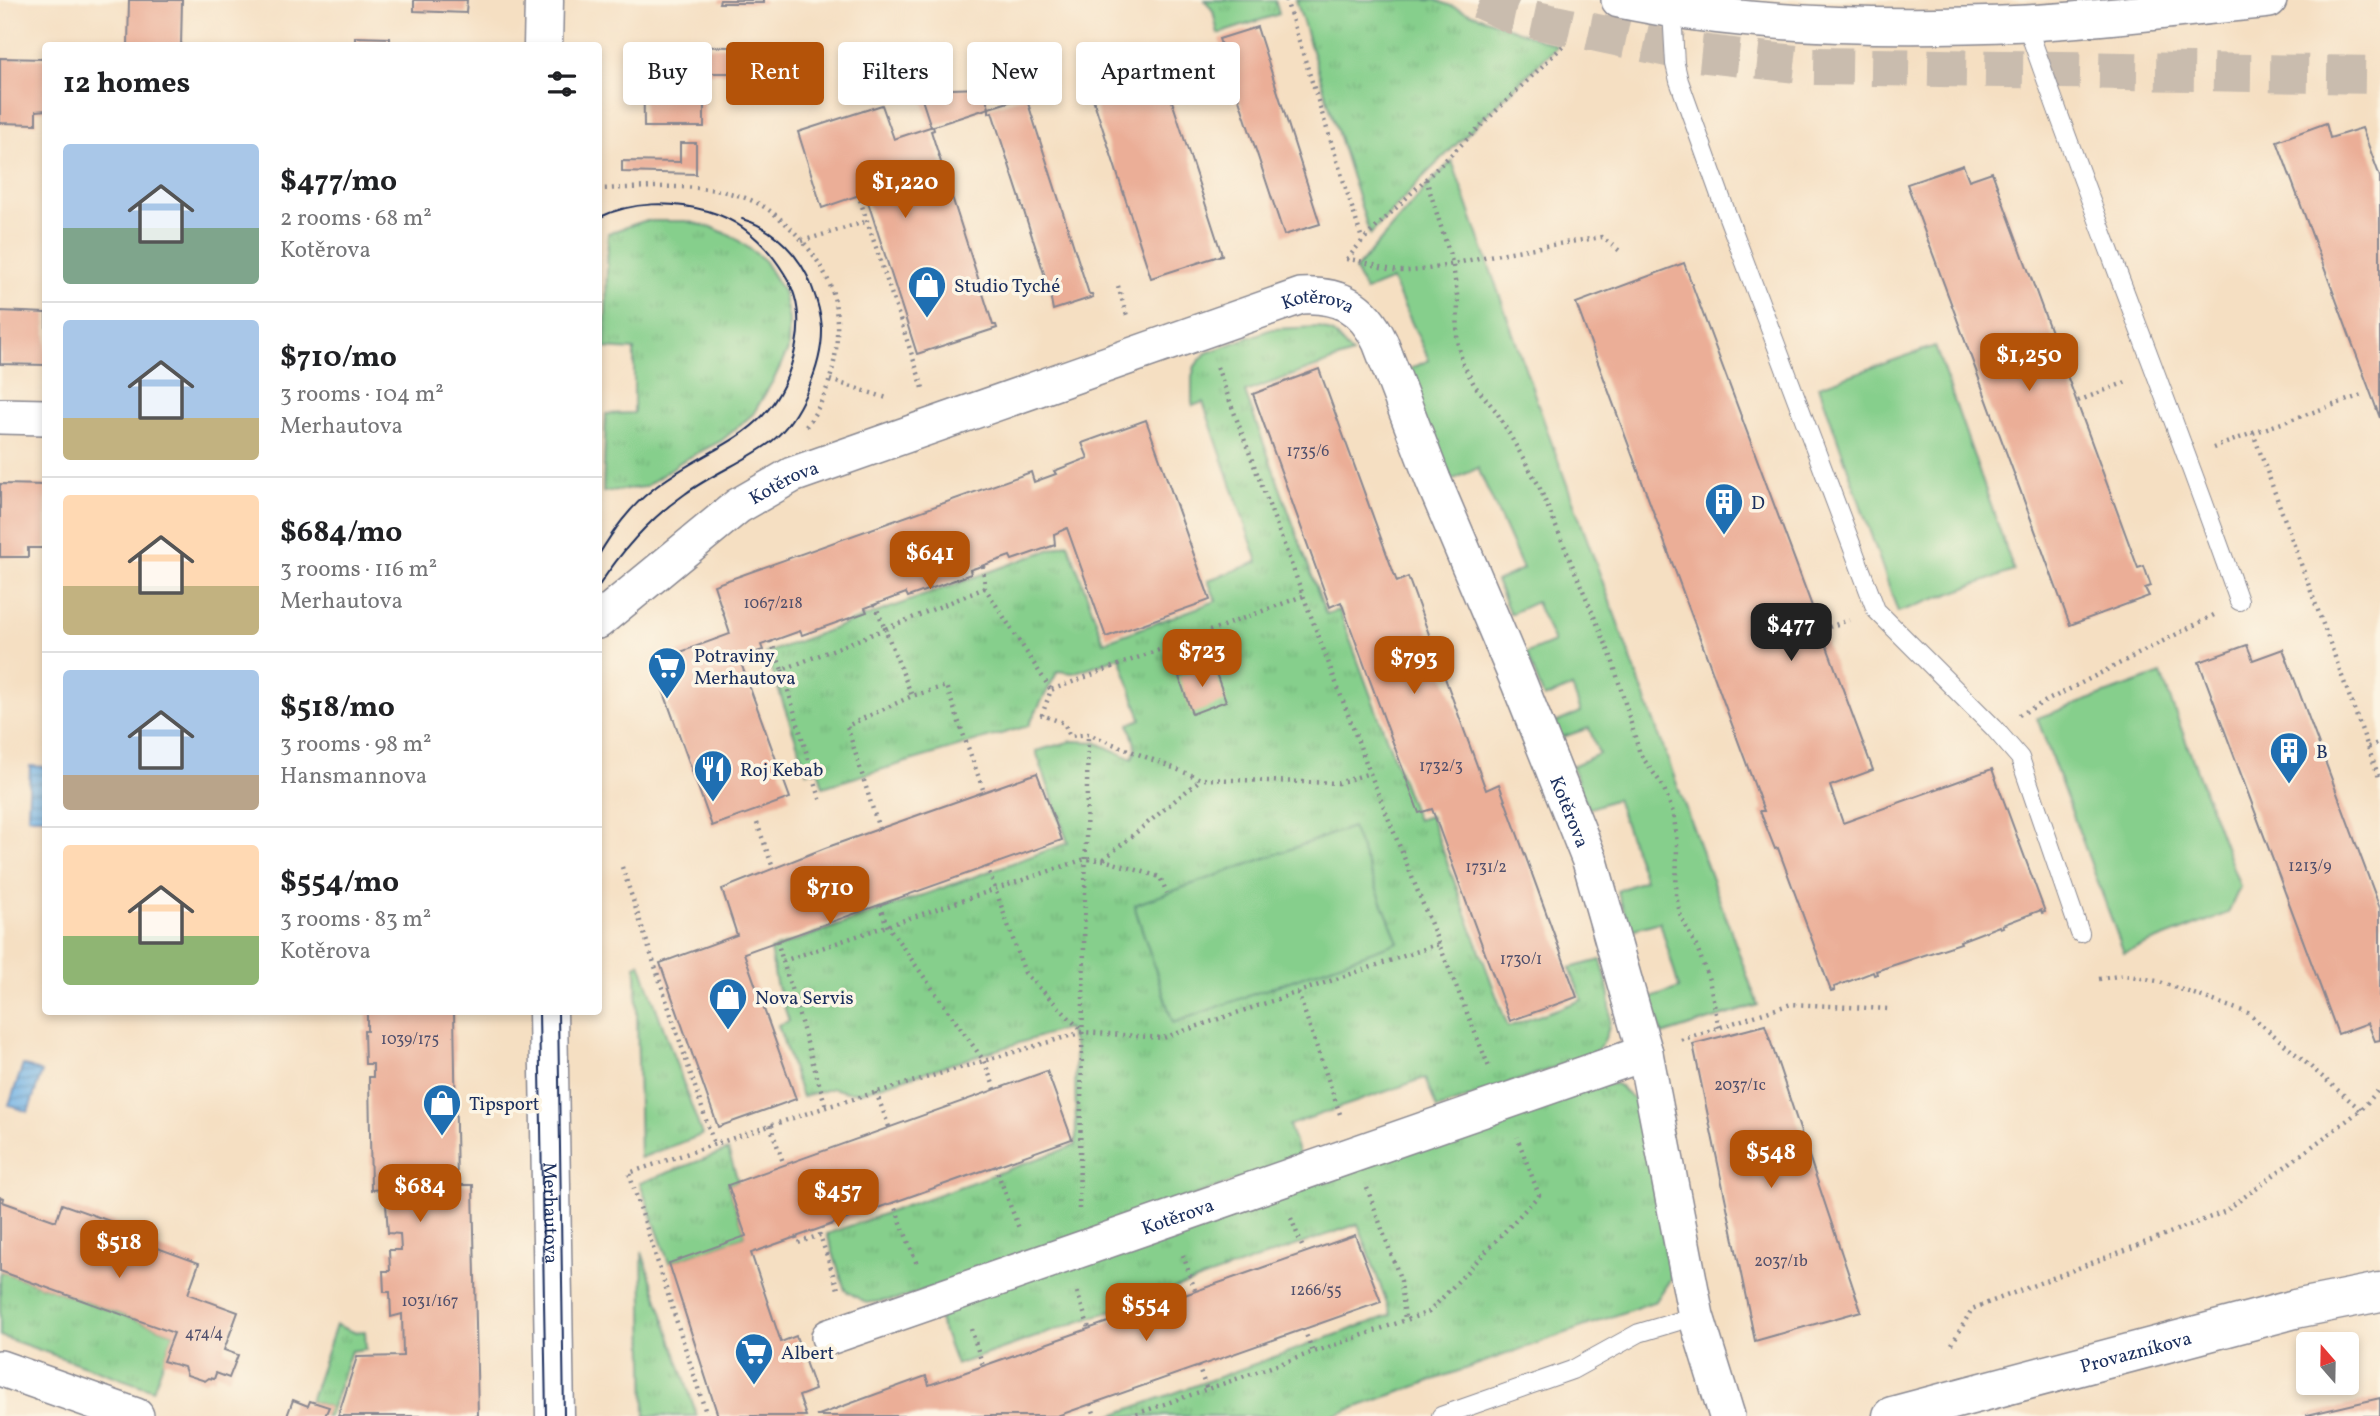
<!DOCTYPE html>
<meta charset="utf-8">
<style>
body{margin:0;font-family:Vollkorn,serif;background:#f6f6f6;color:#202124;height:100vh;display:flex;flex-direction:column;font-size:26px;white-space:nowrap}
*{box-sizing:border-box;margin:0}
p{font-size:23px;color:#757577}
.icon{flex:none;width:38px;height:38px;fill:none;stroke:currentColor;stroke-width:2;stroke-linecap:round;stroke-linejoin:round}
.map{position:relative;flex:1;overflow:hidden}
.drawer{position:absolute;left:42px;top:42px;width:560px;height:973px;display:flex;flex-direction:column;background:#fff;border-radius:7px;box-shadow:0 4px 10px #0003}
.drawer>*{flex:none}
.banner{position:absolute;left:623px;top:42px;width:665px;height:63px;display:flex;gap:14px}
.needle{width:46px;rotate:340deg}
.buttons{position:absolute;left:2296px;top:1332px;display:grid;gap:14px}
.buttons a{display:grid;place-items:center;width:63px;height:63px;border-radius:7px;background:#fff;box-shadow:0 4px 10px #0003;font-size:35px}
.price{position:absolute;translate:-50% -60px;padding:0 16px;border-radius:14px;background:#b45309;color:#fff;font-size:23px;line-height:46px;filter:drop-shadow(0 2px 4px #0008)}
.price::after{content:'';position:absolute;left:50%;top:42px;width:21px;height:16px;margin-left:-10px;background:inherit;clip-path:polygon(0 0,100% 0,50% 100%)}
.price.selected{background:#222;color:#fff}
ul{padding:0;list-style:none}
li{display:flex;align-items:center;gap:21px;height:175px;padding:0 21px}
li+li{border-top:2px solid #e0e0e0}
li span{display:grid;place-items:center;flex:none;width:196px;height:140px;border-radius:7px;color:#555}
li>.icon{margin-inline-start:auto}
span .icon{width:84px;height:84px;fill:#fffc;stroke-width:1}
li b{font-size:30px}
h2{display:flex;justify-content:space-between;align-items:center;height:84px;padding:0 21px;font-size:30px}
.chip{padding:0 24px;border-radius:7px;background:#fff;box-shadow:0 4px 10px #0003;font-size:24px;line-height:63px}
.chip.selected{background:#b45309;color:#fff}
.map>svg:first-child{display:block}
.grass{fill:url(#grass-tufts);stroke:#507f75;stroke-width:2}
.park{fill:#86cf8c;stroke:#507f75;stroke-width:2}
.water{fill:url(#water-rules);stroke:#4671a2;stroke-width:2}
.building{fill:#ebae97}
.lines{fill:none;stroke-linecap:round;stroke-linejoin:round}
.trunk-tunnel{stroke:#c9bcae;stroke-width:38;stroke-dasharray:38 19;stroke-linecap:butt}
.service-casing{stroke:#888790;stroke-width:20}
.minor-casing{stroke:#888790;stroke-width:38}
.tertiary-casing{stroke:#888790;stroke-width:41}
.secondary-casing{stroke:#888790;stroke-width:41}
.path{stroke:#888790;stroke-width:4.5;stroke-dasharray:2 5;stroke-linecap:butt}
.service{stroke:#fff;stroke-width:18}
.minor{stroke:#fff;stroke-width:35}
.tertiary{stroke:#fff;stroke-width:38}
.secondary{stroke:#fff;stroke-width:38}
.tram{stroke:#1b2f5e;stroke-width:2}
.labels{text-anchor:middle;stroke-width:7;stroke-linejoin:round;paint-order:stroke}
.number-label{font-size:16px;fill:#4f4f6c}
.poi-label{font-size:19px;fill:#1b2f5e;stroke:#fcf5e5;text-anchor:start}
.street-label{font-size:19px;fill:#1b2f5e;stroke:#fcf5e5}
</style>
<div class="map">
<svg width="2380" height="1416" viewBox="0 0 2380 1416">
<defs>
<pattern id="grass-tufts" width="24" height="20" patternUnits="userSpaceOnUse" patternTransform="scale(1.75)"><rect width="24" height="20" fill="#86cf8c"/><path d="M3 7l-1-3M5 7V3M7 7l1-3M15 17l-1-3M17 17v-4M19 17l1-3" fill="none" stroke="#73b27b"/></pattern>
<pattern id="water-rules" width="6" height="5" patternUnits="userSpaceOnUse" patternTransform="scale(1.75)"><rect width="6" height="5" fill="#72b3e6"/><path d="M0 2.5h6" fill="none" stroke="#5d92be"/></pattern>
</defs>
<rect width="100%" height="100%" fill="#fcf5e5"/>
<filter id="ink" filterUnits="userSpaceOnUse"><feTurbulence type="fractalNoise" baseFrequency=".0143" numOctaves="2"/><feDisplacementMap in="SourceGraphic" scale="14" xChannelSelector="R" yChannelSelector="G"/><feConvolveMatrix kernelMatrix="1 2 1 2 8 2 1 2 1" color-interpolation-filters="sRGB"/></filter>
<filter id="wash" filterUnits="userSpaceOnUse"><feTurbulence type="fractalNoise" baseFrequency=".00686" numOctaves="4" result="noise"/><feDisplacementMap in="SourceGraphic" scale="28" xChannelSelector="R" yChannelSelector="G"/><feGaussianBlur stdDeviation="1.57" result="paint"/><feColorMatrix in="noise" values="0 0 0 0 0 0 0 0 0 0 0 0 0 0 0 0 0 1.4 0 .05"/><feComposite in="paint" operator="in"/></filter>
<g filter="url(#wash)">
<rect width="100%" height="100%" fill="#f5dfc2"/>
<g class="grass">
<path d="M1205,0h70l4,14 -61,20 -5,-23z"/>
<path d="M1296,0h139l121,45v2l-131,128 -55,60z"/>
<path d="M644,221h42l28,7 21,10 28,21 20,32 6,29 -1,30 -14,29 -21,35 -32,27 -39,20 -37,26 -42,5 3,-78 28,-1v-63l-29,-2 3,-115z"/>
<path d="M1319,327l14,6 19,21 -107,38 81,222 13,-4 78,210 13,-4 78,211 74,-27 -12,-32 31,-8c7,24 17,64 -1,87 -3,4 -13,8 -19,11l-144,51 -12,-31 -136,47 11,33 -401,141 -33,4 -21,-13 -18,-56 249,-89 -1,-97 -8,-20 -206,64h-15l-13,-4 -31,9 -24,-72 11,-4 -13,-38 -6,-33 298,-107 -32,-92 36,-10 23,1 37,17 4,-11 -7,-24 12,-5 -21,-62 -47,16 -15,-2 -30,55 -205,61 -5,-19 -11,4 -41,-119 302,-110 36,99 112,-41 -8,-21 50,-18 -55,-160 -10,4 -1,-3v-26l3,-11 11,-13 66,-24z"/>
<path d="M640,963l62,172 -62,23 -4,-192z"/>
<path d="M1583,1084h33l22,18 33,176 -15,23 -324,115h-222l281,-101 -33,-91 -402,141 -20,-54z"/>
<path d="M728,1150l10,31 -10,4 18,51 -77,27 -29,-80z"/>
<path d="M642,1252l55,164h-52z"/>
<path d="M0,1271l174,62 -21,57 -153,-54z"/>
<path d="M336,1325l18,7 11,-1 1,18 -15,2 -22,65h-4l3,-9 -18,-6z"/>
</g>
<g class="park">
<path d="M1452,161l99,280 207,564 -96,30 -11,-37 28,-10 -19,-66 -29,8 -14,-39 28,-11 -29,-81 -28,10 -16,-43 27,-12 -10,-26 -29,10 -5,-15 26,-11 -9,-25 -28,11 -17,-45 27,-11 -18,-40 -26,12 -14,-33 27,-12 -45,-101 -26,12 -50,-107 27,-13 -37,-80 -27,11 -10,-21 75,-87z"/>
<path d="M1935,346l79,225 -116,41 -79,-226z"/>
<path d="M2161,674l79,213 -12,26 -104,40 -87,-235z"/>
<path d="M1352,827l46,115 -225,81 -39,-118z"/>
</g>
<g class="water">
<path d="M30,766l15,1v50h-17z"/>
<path d="M23,1065l19,7 -14,40 -19,-7z"/>
</g>
<g id="blocks">
<g class="building">
<path d="M129,0h53l-1,46h-53z"/>
<path d="M414,0h53l-1,13 -52,-2z"/>
<path d="M720,0h44v3h-45z"/>
<path d="M1257,27l63,197 -36,11 -65,-196z"/>
<path d="M355,37l35,1v8h-35z"/>
<path d="M643,46l93,1 6,6v15l-6,5h-32v54h-60z"/>
<path d="M1157,55l65,200 -71,23 -65,-201z"/>
<path d="M0,58l46,1v51l-10,1v13l-36,-1z"/>
<path d="M983,88l6,20 -58,19 -12,-37z"/>
<path d="M1028,96l1,3 -2,1 62,194h3l1,3 -40,13 -4,-21 -57,-177 -3,1v-5z"/>
<path d="M882,105l12,34 39,-13 1,4 -3,1 62,194h3l1,3 -80,26 -52,-161 -43,15 -24,-76z"/>
<path d="M2326,123l4,15 32,-10 18,49v241l-103,-277z"/>
<path d="M680,143h16v31l-74,-2v-11l58,1z"/>
<path d="M1963,165l6,15 23,-8 146,396 6,-2 7,20 -6,2 4,8 -79,29 -163,-441z"/>
<path d="M1684,263l189,507 -43,16 13,37 149,-54 53,143 -3,1 -1,-3 -39,15 1,2 -3,1 -1,-2 -39,15 1,2 -85,28 1,3 -3,1 -1,-3 -39,15 1,3 -4,1 -53,-143 -3,1 -15,-38h4l-188,-508z"/>
<path d="M0,311l46,2v52l-46,-1z"/>
<path d="M1319,369l78,213 11,-5 78,213 13,-6 78,213 -67,24 -78,-212 -13,4 -78,-211 -11,5 -77,-213z"/>
<path d="M1146,420l64,180 -104,37 -39,-109 -13,6 1,11 -43,15 -2,-4 -40,14 1,4 -63,23 -2,-4 -41,15 2,4 -65,23 -2,-4 -39,14 2,5 -23,7 -2,-2 52,143 -78,28 -59,-164 77,-28 -16,-49 317,-113 3,10 22,-8 -2,-3 34,-13 -6,-15z"/>
<path d="M0,484l46,1v63h-18v9h-28z"/>
<path d="M2247,645l6,15 30,-11 97,259v132l-5,1 -7,-18 -30,11 -139,-372z"/>
<path d="M1213,665l13,36 -34,13 -13,-37z"/>
<path d="M1037,773l25,67 -318,113 52,146 -78,28 -58,-164 77,-28 -15,-46 103,-41z"/>
<path d="M367,1012h87l3,173h16l5,231h-140l19,-59 46,-1 -1,-42 -11,3 -1,-25h-6l-1,-21h7l-1,-21h12l-1,-16 -12,-1 -3,-44 -14,1 -2,-113h4v-13h-8l-1,-33h3z"/>
<path d="M1765,1025l96,286 -106,30 -62,-297z"/>
<path d="M1047,1071l25,68 -321,114 30,89 15,-6 19,54 -16,6 7,20h-88l-49,-153 77,-27 -18,-51z"/>
<path d="M0,1197l4,1 -1,4 53,19 6,-17 79,28 -3,9 61,22 -11,31 50,18 -14,38 14,5 -9,23 -13,-5 -2,6 -5,-1 -4,3 -18,-6 -3,-8 -21,-6 11,-28 -174,-62z"/>
<path d="M1355,1235l26,67 -324,114h-241l110,-40 3,9z"/>
<path d="M2380,1398v18h-73v-1z"/>
<path d="M293,1400l15,6 2,-5 19,6 -4,9h-38z"/>
</g>
</g>
</g>
<g filter="url(#ink)">
<use href="#blocks" fill-opacity="0" stroke="#888790" stroke-width="2"/>
<g class="lines">
<path class="trunk-tunnel" d="M1480,0l33,15 168,36 132,15 567,9"/>
<g class="service-casing">
<g id="service">
<path d="M1672,11l3,53 4,17 47,131 150,398 118,118 26,30 60,175"/>
<path d="M2026,23c68,194 145,384 213,578"/>
<path d="M1441,1416l131,-46 67,-37 57,-17"/>
</g>
</g>
<g class="minor-casing">
<g id="minor">
<path d="M1619,0c128,27 276,29 407,23 81,-4 162,-15 243,-23"/>
<path d="M0,416l46,1"/>
<path id="s1" d="M598,621l140,-115 54,-31 509,-179c38,-2 62,10 79,46l53,138 86,203 71,178 55,192 51,263 31,100"/>
<path id="s2" d="M829,1337l816,-284"/>
<path d="M0,1368l136,48"/>
</g>
</g>
<g class="tertiary-casing">
<g id="tertiary">
<path d="M543,46l1,-46"/>
<path id="s3" d="M548,1012l7,404"/>
</g>
</g>
<g class="secondary-casing">
<g id="secondary">
<path id="s4" d="M1892,1416l403,-107 85,-17"/>
</g>
</g>
<g class="path">
<path d="M1286,0l76,239"/>
<path d="M1426,179l27,86 5,37 -1,39 6,23 12,22 21,25 42,73 74,175 28,95 23,32 11,29 3,31 -1,50 5,21 17,33 11,30 10,48"/>
<path d="M598,189c50,-1 114,-9 159,14 32,16 72,63 78,99 7,44 -3,92 -31,127"/>
<path d="M860,200l63,188"/>
<path d="M802,241l66,-20"/>
<path d="M1346,259c20,1 38,12 58,12 29,0 57,-10 85,-15 37,-7 75,-13 113,-19l19,15"/>
<path d="M1347,259l16,-19 202,-196"/>
<path d="M1118,286l9,30"/>
<path d="M1217,367l153,406 69,171"/>
<path d="M830,380l60,19"/>
<path d="M2078,401l48,-19"/>
<path d="M2253,433l109,-38"/>
<path d="M2213,448l40,-15 127,347"/>
<path d="M983,566l2,22 66,102"/>
<path d="M1303,596l-252,94 -9,25 22,8 6,13 18,-2 113,45 137,4 32,-10"/>
<path d="M875,604l10,25 100,-41"/>
<path d="M1829,627l20,-7"/>
<path d="M771,641l11,29 103,-41 27,67 34,-10 38,106"/>
<path d="M782,670l39,132"/>
<path d="M2019,715l195,-100"/>
<path d="M2368,747l12,-5"/>
<path d="M757,823l16,45"/>
<path d="M879,829l-32,-103 65,-30"/>
<path d="M1104,859l97,-80"/>
<path d="M987,866l38,107 58,59"/>
<path d="M622,867l92,277"/>
<path d="M879,905l8,20 97,136 11,28"/>
<path d="M777,941l49,166"/>
<path d="M783,961l302,-102 19,1 56,17 7,16"/>
<path d="M2099,979l26,-4 32,6 91,32 113,97"/>
<path d="M1298,993l43,124"/>
<path d="M1681,1040l110,-36 97,5"/>
<path d="M876,1092l13,35"/>
<path d="M770,1125l14,40"/>
<path d="M995,1166l25,65"/>
<path d="M1367,1188l34,93 4,38"/>
<path d="M893,1202l25,65"/>
<path d="M1079,1209l9,-475"/>
<path d="M1291,1218l13,33"/>
<path d="M796,1237l2,6 22,-8 19,57"/>
<path d="M1183,1255l12,35"/>
<path d="M1077,1292l12,36"/>
<path d="M971,1329l12,37"/>
<path d="M1304,1329l9,23"/>
<path d="M1952,1344l20,-35 252,-97 137,-102 19,-22"/>
<path d="M1198,1366l9,24"/>
<path d="M1091,1404l4,12"/>
<path d="M707,1416l-78,-243 197,-66 257,-75 80,6 276,-94 50,123"/>
<path d="M1130,1416l299,-104 110,-117 -22,-58"/>
</g>
<use href="#service" class="service"/>
<use href="#minor" class="minor"/>
<use href="#tertiary" class="tertiary"/>
<use href="#secondary" class="secondary"/>
<g class="tram">
<path d="M598,218c34,-17 74,-17 110,-7 34,10 58,33 76,62 14,22 17,47 12,72 -18,95 -80,94 -144,145 -23,18 -39,41 -54,66"/>
<path d="M598,587c24,-37 51,-68 87,-93 27,-20 59,-32 86,-52 29,-23 52,-78 51,-114 -1,-14 -5,-28 -10,-41 -11,-31 -38,-59 -70,-68"/>
<path d="M539,1012l7,404"/>
<path d="M558,1012l6,404"/>
</g>
</g>
</g>
<defs>
<g id="shop-pin" transform="scale(2.0125)"><path d="M0 17L-7.5 6A9.5 9.5 0 1 1 7.5 6Z" fill="#1f6fb2" stroke="#fcf5e5"/><path d="M-5-2.5h2.3a2.7 3.5 0 0 1 5.4 0H5L5.5 6h-11ZM-1.5-2.5h3a1.5 2.3 0 0 0-3 0Z" fill="#fff"/></g>
<g id="building-pin" transform="scale(2.0125)"><path d="M0 17L-7.5 6A9.5 9.5 0 1 1 7.5 6Z" fill="#1f6fb2" stroke="#fcf5e5"/><path d="M-4-6H4V6H1V3H-1V6H-4ZM-2.5-4.3h1.7v1.8h-1.7ZM.8-4.3h1.7v1.8H.8ZM-2.5-1h1.7V.8h-1.7ZM.8-1h1.7V.8H.8Z" fill="#fff"/></g>
<g id="supermarket-pin" transform="scale(2.0125)"><path d="M0 17L-7.5 6A9.5 9.5 0 1 1 7.5 6Z" fill="#1f6fb2" stroke="#fcf5e5"/><path d="M-6-5.5h2.5l.6 2H6L4.5 2H-2.5L-4.4-4H-6ZM-1.5 3.2a1.3 1.3 0 1 0 .1 0ZM3 3.2a1.3 1.3 0 1 0 .1 0Z" fill="#fff"/></g>
<g id="restaurant-pin" transform="scale(2.0125)"><path d="M0 17L-7.5 6A9.5 9.5 0 1 1 7.5 6Z" fill="#1f6fb2" stroke="#fcf5e5"/><path d="M-5-6h1v4h1v-4h1v4h1v-4h1v5L-1.5 .5V6h-2V.5L-5-1ZM5-6V6H3V1.5H1.5Q1.5-4 5-6Z" fill="#fff"/></g>
</defs>
<g fill-rule="evenodd">
<use href="#shop-pin" x="927" y="285"/>
<use href="#building-pin" x="1724" y="502"/>
<use href="#supermarket-pin" x="667" y="666"/>
<use href="#building-pin" x="2289" y="751"/>
<use href="#restaurant-pin" x="713" y="769"/>
<use href="#shop-pin" x="728" y="997"/>
<use href="#shop-pin" x="442" y="1103"/>
<use href="#supermarket-pin" x="754" y="1352"/>
</g>
<g class="labels">
<g class="number-label">
<text x="1308" y="456">1735/6</text>
<text x="773" y="608">1067/218</text>
<text x="1441" y="771">1732/3</text>
<text x="2310" y="871">1213/9</text>
<text x="1486" y="872">1731/2</text>
<text x="1521" y="964">1730/1</text>
<text x="410" y="1044">1039/175</text>
<text x="1740" y="1090">2037/1c</text>
<text x="1781" y="1266">2037/1b</text>
<text x="1316" y="1295">1266/55</text>
<text x="430" y="1306">1031/167</text>
<text x="204" y="1338">474/4</text>
</g>
<g class="poi-label">
<text x="954" y="292">Studio Tyché</text>
<text x="1751" y="509">D</text>
<text x="694" y="662">Potraviny<tspan x="694" dy="22">Merhautova</tspan></text>
<text x="2316" y="758">B</text>
<text x="740" y="776">Roj Kebab</text>
<text x="755" y="1004">Nova Servis</text>
<text x="469" y="1110">Tipsport</text>
<text x="781" y="1359">Albert</text>
</g>
<g class="street-label">
<text dy="7" stroke="none"><textPath href="#s1" startOffset="800">Kotěrova</textPath></text>
<text dy="7" stroke="none"><textPath href="#s1" startOffset="233">Kotěrova</textPath></text>
<text dy="7" stroke="none"><textPath href="#s1" startOffset="1388">Kotěrova</textPath></text>
<text dy="7" stroke="none"><textPath href="#s3" startOffset="201">Merhautova</textPath></text>
<text dy="7" stroke="none"><textPath href="#s2" startOffset="369">Kotěrova</textPath></text>
<text dy="7" stroke="none"><textPath href="#s4" startOffset="252">Provazníkova</textPath></text>
</g>
</g>
</svg>
<div class="buttons">
<a><svg class="needle" viewBox="-14 -14 28 28"><path d="M0-13l5 13h-10z" fill="#e53935"/><path d="M0 13l5-13h-10z" fill="#757577"/></svg></a>
</div>
<b class="price" style="left:905px;top:220px">$1,220</b>
<b class="price" style="left:2029px;top:393px">$1,250</b>
<b class="price" style="left:930px;top:591px">$641</b>
<b class="price selected" style="left:1791px;top:663px">$477</b>
<b class="price" style="left:1202px;top:689px">$723</b>
<b class="price" style="left:1414px;top:696px">$793</b>
<b class="price" style="left:830px;top:926px">$710</b>
<b class="price" style="left:1771px;top:1190px">$548</b>
<b class="price" style="left:420px;top:1224px">$684</b>
<b class="price" style="left:838px;top:1229px">$457</b>
<b class="price" style="left:119px;top:1280px">$518</b>
<b class="price" style="left:1146px;top:1343px">$554</b>
<div class="banner">
<a class="chip">Buy</a>
<a class="chip selected">Rent</a>
<a class="chip">Filters</a>
<a class="chip">New</a>
<a class="chip">Apartment</a>
</div>
<section class="drawer">
<h2>12 homes<svg class="icon" aria-label="filters" viewBox="0 0 24 24"><path d="M4 7h16M4 17h16"/><circle cx="9" cy="7" r="2"/><circle cx="15" cy="17" r="2"/></svg></h2>
<ul>
<li><span style="background:linear-gradient(#a9c7e8 60%,#7fa58c 0)"><svg class="icon" aria-label="home" viewBox="0 0 24 24"><path d="M3 11l9-7 9 7M6 9v11h12V9"/></svg></span><div><b>$477/mo</b><p>2 rooms · 68 m²</p><p>Kotěrova</p></div></li>
<li><span style="background:linear-gradient(#a9c7e8 70%,#c2b280 0)"><svg class="icon" aria-label="home" viewBox="0 0 24 24"><path d="M3 11l9-7 9 7M6 9v11h12V9"/></svg></span><div><b>$710/mo</b><p>3 rooms · 104 m²</p><p>Merhautova</p></div></li>
<li><span style="background:linear-gradient(#ffd9b3 65%,#c2b280 0)"><svg class="icon" aria-label="home" viewBox="0 0 24 24"><path d="M3 11l9-7 9 7M6 9v11h12V9"/></svg></span><div><b>$684/mo</b><p>3 rooms · 116 m²</p><p>Merhautova</p></div></li>
<li><span style="background:linear-gradient(#a9c7e8 75%,#b9a48a 0)"><svg class="icon" aria-label="home" viewBox="0 0 24 24"><path d="M3 11l9-7 9 7M6 9v11h12V9"/></svg></span><div><b>$518/mo</b><p>3 rooms · 98 m²</p><p>Hansmannova</p></div></li>
<li><span style="background:linear-gradient(#ffd9b3 65%,#8fb573 0)"><svg class="icon" aria-label="home" viewBox="0 0 24 24"><path d="M3 11l9-7 9 7M6 9v11h12V9"/></svg></span><div><b>$554/mo</b><p>3 rooms · 83 m²</p><p>Kotěrova</p></div></li>
</ul>
</section>
</div>
